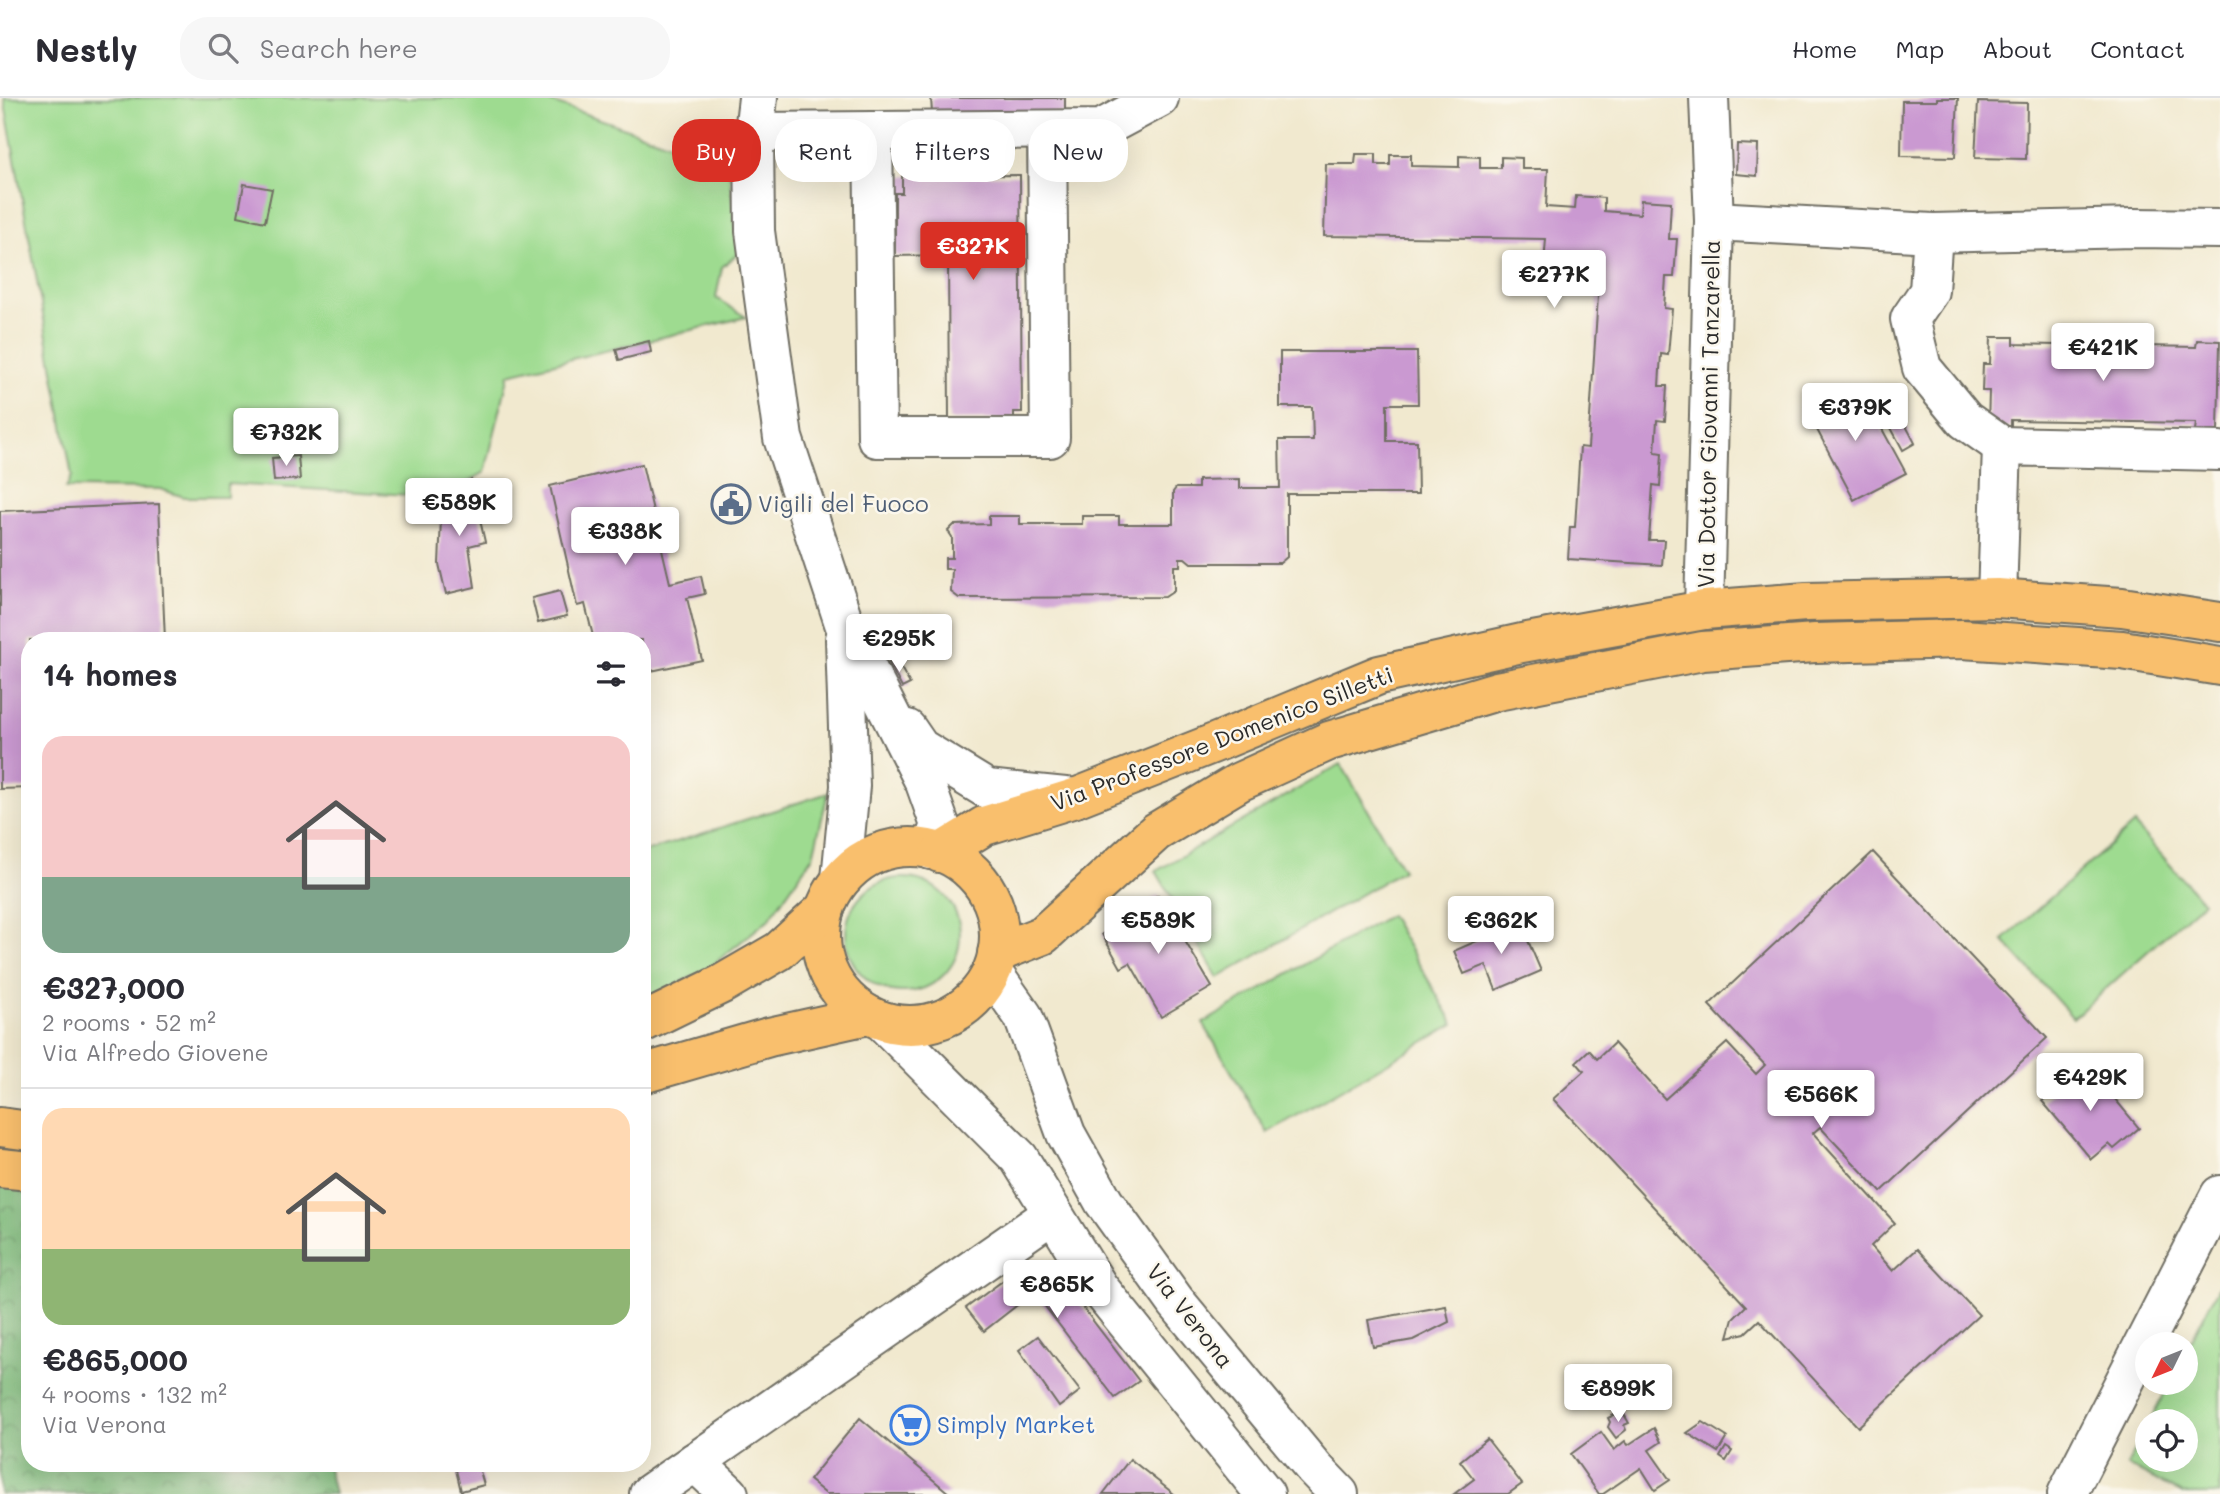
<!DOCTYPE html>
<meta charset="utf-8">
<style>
body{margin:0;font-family:Mali,sans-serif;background:#f7f7f7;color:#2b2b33;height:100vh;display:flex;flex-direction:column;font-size:26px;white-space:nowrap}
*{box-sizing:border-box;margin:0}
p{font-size:23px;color:#7c7c81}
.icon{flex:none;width:38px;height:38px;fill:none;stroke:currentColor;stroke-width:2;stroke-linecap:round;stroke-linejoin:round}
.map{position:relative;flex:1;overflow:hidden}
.side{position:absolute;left:21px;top:534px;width:630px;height:840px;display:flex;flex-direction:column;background:#fff;border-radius:28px;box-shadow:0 7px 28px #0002}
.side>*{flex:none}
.banner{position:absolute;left:672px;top:21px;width:665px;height:63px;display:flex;gap:14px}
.needle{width:46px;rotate:227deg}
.controls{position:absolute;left:2135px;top:1234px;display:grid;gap:14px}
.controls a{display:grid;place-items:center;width:63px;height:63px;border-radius:50%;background:#fff;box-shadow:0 7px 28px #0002;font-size:35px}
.price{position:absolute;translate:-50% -60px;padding:0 16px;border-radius:7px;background:#fff;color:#222;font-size:23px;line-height:46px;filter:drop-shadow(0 2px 4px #0008)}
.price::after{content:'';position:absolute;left:50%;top:42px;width:21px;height:16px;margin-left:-10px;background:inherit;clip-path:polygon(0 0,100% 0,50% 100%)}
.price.on{background:#d93025;color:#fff}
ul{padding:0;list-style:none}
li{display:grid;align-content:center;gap:14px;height:371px;padding:0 21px}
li+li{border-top:2px solid #e1e1e2}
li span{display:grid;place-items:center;height:217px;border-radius:21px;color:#555}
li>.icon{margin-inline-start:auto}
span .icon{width:126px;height:126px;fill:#fffc;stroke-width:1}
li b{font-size:30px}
h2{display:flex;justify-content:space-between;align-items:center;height:84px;padding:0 21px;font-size:30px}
.chip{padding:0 24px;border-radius:28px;background:#fff;box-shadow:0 7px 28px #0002;font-size:24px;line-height:63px}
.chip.on{background:#d93025;color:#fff}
header{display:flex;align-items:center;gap:42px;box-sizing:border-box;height:98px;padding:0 35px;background:#fff;border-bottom:2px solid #e1e1e2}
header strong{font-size:33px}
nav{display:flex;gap:38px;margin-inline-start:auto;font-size:24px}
.search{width:490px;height:63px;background:#f7f7f7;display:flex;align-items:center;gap:18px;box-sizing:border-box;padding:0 24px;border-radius:28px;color:#7c7c81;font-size:26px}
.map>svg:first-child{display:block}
.grass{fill:#9edb90;stroke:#64835e;stroke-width:2}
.forest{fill:url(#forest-crowns);stroke:#547352;stroke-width:2}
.building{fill:#ca99d1}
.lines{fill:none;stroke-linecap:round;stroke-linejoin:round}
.minor-casing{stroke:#706e64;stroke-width:42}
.major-casing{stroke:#706e64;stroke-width:42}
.minor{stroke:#fff;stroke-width:38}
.major{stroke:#f9bf6d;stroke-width:38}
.labels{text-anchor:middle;stroke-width:5;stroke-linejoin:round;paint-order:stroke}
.street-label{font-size:23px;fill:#2b2b2b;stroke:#fbf7ec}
.service-label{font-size:23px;fill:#4e5e75;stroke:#fbf7ec;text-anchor:start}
.shop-label{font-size:23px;fill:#366cbe;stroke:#fbf7ec;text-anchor:start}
</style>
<header>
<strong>Nestly</strong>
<div class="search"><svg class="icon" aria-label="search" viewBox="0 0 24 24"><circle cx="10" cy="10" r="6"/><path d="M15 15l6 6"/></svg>Search here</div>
<nav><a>Home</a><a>Map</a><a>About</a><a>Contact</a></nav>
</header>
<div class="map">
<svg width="2220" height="1396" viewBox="0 0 2220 1396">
<defs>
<pattern id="forest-crowns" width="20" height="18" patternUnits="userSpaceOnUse" patternTransform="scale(1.75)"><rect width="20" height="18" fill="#7ebb7a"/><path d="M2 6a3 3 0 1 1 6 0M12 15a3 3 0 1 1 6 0" fill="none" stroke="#679864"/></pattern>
</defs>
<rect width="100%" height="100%" fill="#fbf7ec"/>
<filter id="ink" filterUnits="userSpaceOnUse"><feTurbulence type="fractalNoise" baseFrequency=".0143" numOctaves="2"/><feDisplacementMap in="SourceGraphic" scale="14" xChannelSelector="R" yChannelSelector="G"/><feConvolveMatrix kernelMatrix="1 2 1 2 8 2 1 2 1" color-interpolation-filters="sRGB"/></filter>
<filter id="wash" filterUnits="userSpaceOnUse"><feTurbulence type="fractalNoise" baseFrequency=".00686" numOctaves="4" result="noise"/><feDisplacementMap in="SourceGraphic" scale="28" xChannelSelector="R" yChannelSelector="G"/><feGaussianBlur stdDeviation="1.57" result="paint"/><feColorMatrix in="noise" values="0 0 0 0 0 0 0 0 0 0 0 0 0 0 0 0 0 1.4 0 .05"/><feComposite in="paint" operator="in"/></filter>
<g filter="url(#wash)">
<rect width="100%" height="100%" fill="#f1e9cf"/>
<g class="grass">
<path d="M4,0h536l188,66 11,89 -17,14 -6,31 30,19 -237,57 -24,98 -43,25 -215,-13v13h-43l-24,-8 -94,-1 6,-12z"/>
<path d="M1341,666l62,106 -185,108 -62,-107z"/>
<path d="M828,695l-15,63 -44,63 -64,52 -63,30v-148z"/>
<path d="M2134,726l69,78 -130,116 -70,-78z"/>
<circle cx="903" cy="837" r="57"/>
<path d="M1390,817l64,109 -187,109 -64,-110z"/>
<path d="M2220,1186v210h-37l-56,-29 20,-38v33h39v-39h-36l20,-38 16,-1v-31z"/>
</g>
<path class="forest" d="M0,1080l30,3v282h297l7,31h-334z"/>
<g id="blocks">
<g class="building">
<path d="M931,0h134v15h-133z"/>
<path d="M1937,0h21l-3,59 -54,-1 1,-55h35z"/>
<path d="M1978,4l49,1 -1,56 -51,-1z"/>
<path d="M1737,46l21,1 -1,31 -21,-2z"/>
<path d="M1356,56h20v11h14v-10h21v11l48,1v-11l21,1v11h21v-11l21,1v11h26l-2,38 29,2 1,-13 28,2v13l36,3 1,-14 30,2 -2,37h8l-3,38h-8l-2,31 8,1 -4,46 -7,-1 -2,32h8l-2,35 -8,-1 -2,32 7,1 -2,33 -7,-1 -4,55h15l-2,25 -94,-6 2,-32h5l5,-80 8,1 11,-167 -56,-4 3,-38 -222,-3 2,-72h29z"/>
<path d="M1020,77l2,237h-8v7l-65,1 -1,-165 -53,1v-63h7v-17z"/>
<path d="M244,86l28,5 -7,33 -27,-6z"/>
<path d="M1991,239h23v7l43,1 1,-7h23v7l40,1 1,-7h22v7l52,1 1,-7 23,1 -2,90 -23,-1 1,-7 -185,-3v7l-23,-1 1,-35h-7l1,-27h7z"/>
<path d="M649,243l2,11 -32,8 -3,-11z"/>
<path d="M1280,254h137l1,52h-31v37h30l1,53h-131v63l-7,6h-89l-6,-5h-5v8h-6v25l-9,6 -206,1 -8,-6 1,-23h-7v-11h7v-21l-4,-6 6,-6 35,-1v-8h31v8h62v-8h37v8h54v-32l3,-4h22v-8l42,-1v9h40l-1,-48h34l-1,-33h-32z"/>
<path d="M1840,291l35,27 31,57 -52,27 -49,-93z"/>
<path d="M1903,322l12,23 -12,7 -13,-24z"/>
<path d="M298,358l2,23 -26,2 -2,-23z"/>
<path d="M642,366l28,119 31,-7 4,18 -18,4 15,62 -60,13v-33h-48l-9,-36 -8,2 -27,-120z"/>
<path d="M471,382l14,62 -16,4 6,41 -29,7 -7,-30 3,-67z"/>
<path d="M159,406l6,136h-135v148l-30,1v-278z"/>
<path d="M560,493l7,25 -29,7 -6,-25z"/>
<path d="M896,561l14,25 -8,4 -13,-25z"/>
<path d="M1873,754l174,186 -166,154 -61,-65 -7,6 82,90 -24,23 22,25 24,-22 62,66 -121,112 -99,-107 -14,13 -17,4 5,-18 13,-13 -193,-207 31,-28 -8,-9 13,-12 8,9 17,-16 51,56 62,-56 29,31 9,-9 -56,-60z"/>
<path d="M1158,797l54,92 -51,30 -31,-54 -9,5 -19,-34 18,-11 -3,-4z"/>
<path d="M1520,824l21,49 -45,19 -10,-25 -22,9 -10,-23z"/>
<path d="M2086,966l53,64 -25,21 -5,-5 -18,15 -49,-58z"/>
<path d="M1040,1165l11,3 88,115 -24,17 -81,-106 -50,39 -18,-23 54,-40z"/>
<path d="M1446,1208l3,16 -36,18 -40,7 -5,-27z"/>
<path d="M1038,1238l42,55 -21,16 -40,-57z"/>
<path d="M1622,1313l7,12 -5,2 2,5 -10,8 -8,-11 2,-5 -2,-4z"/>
<path d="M860,1320l90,76h-124l-17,-14z"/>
<path d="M1703,1324l24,15 -9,15 -31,-19z"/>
<path d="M1654,1330l7,14 -12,8 21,30 -15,10 -14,-22 -38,26h-4l-28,-40 30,-22 13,18 11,-9 3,4z"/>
<path d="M1487,1341l35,45 -14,10h-54l20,-15 -14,-18z"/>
<path d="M1726,1349l6,4 -6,10 -6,-4z"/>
<path d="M1130,1361l44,35h-71z"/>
<path d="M478,1366l6,21 -23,6 -5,-21z"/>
</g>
</g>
</g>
<g filter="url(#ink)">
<use href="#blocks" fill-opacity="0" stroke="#706e64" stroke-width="2"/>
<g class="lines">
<g class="minor-casing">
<g id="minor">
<path d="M758,0l-4,34 1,99 28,207 61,185 81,160 15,42 -9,25"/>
<path d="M1709,0l5,123"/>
<path d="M873,33l4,307h173l-3,-308"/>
<path d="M754,34l347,-3 58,-31"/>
<path d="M1933,135l-4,58 -19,28 12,49 43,52 37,26"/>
<path d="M1997,500l5,-152 218,5"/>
<path d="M1704,512l10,-389 219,12 200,-5 87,1"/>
<path d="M907,631l13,19 67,41 88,9"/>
<path d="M841,781l9,-93 -5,-147"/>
<path d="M992,874l31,44 43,118 38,68 72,100 138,166 25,26"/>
<path d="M882,923l137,137 80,130 166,206"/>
<path d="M695,1364l34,32"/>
<path d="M649,1396l403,-280"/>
<path d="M2067,1396l153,-299"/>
</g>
</g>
<g class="major-casing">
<g id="major">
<circle cx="910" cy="838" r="89"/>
<path d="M940,755l44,-27 91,-28 142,-56 162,-67 143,-32 182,-33 102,-8 191,-4 125,9 98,15"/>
<path d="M997,855l46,-18 113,-103 83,-50 90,-41 168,-50 206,-40 112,-8 147,-4 160,11 98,16"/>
<path d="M642,925l80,-39 57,-33 46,-42"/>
<path d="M642,976l127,-37 99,-22"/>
<path d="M0,1029l30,4"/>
<path d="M0,1070l30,3"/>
</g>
</g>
<use href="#minor" class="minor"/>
<use href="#major" class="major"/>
</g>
</g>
<defs>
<g id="civic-ring" transform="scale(2.0125)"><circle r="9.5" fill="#fbf7ec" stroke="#5c6f8a" stroke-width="1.5"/><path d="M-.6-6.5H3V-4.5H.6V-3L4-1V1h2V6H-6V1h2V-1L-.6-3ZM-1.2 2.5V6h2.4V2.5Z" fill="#5c6f8a"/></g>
<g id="supermarket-ring" transform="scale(2.0125)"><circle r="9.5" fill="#fbf7ec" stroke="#3f7fe0" stroke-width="1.5"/><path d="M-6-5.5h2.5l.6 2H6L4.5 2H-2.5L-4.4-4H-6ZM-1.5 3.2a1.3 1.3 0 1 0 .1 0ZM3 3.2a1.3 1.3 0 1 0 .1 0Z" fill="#3f7fe0"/></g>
</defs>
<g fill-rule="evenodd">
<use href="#civic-ring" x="731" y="406"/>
<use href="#supermarket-ring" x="910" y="1327"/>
</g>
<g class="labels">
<g class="street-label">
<text transform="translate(1709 316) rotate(-89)" y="8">Via Dottor Giovanni Tanzarella</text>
<text transform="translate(1222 641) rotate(-21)" y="8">Via Professore Domenico Silletti</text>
<text transform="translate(1190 1218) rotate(52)" y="8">Via Verona</text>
</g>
<g class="service-label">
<text x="758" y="414">Vigili del Fuoco</text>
</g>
<g class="shop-label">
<text x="937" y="1335">Simply Market</text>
</g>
</g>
</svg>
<div class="controls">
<a><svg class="needle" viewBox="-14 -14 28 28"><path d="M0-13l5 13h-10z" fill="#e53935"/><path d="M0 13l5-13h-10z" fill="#7c7c81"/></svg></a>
<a><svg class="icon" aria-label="locate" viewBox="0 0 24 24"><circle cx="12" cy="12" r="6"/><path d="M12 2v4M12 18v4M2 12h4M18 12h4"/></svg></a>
</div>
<b class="price on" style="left:973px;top:184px">€327K</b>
<b class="price" style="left:1554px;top:212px">€277K</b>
<b class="price" style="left:2103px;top:285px">€421K</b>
<b class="price" style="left:1855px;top:345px">€379K</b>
<b class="price" style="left:286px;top:370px">€732K</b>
<b class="price" style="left:459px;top:440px">€589K</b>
<b class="price" style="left:625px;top:469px">€338K</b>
<b class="price" style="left:899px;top:576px">€295K</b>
<b class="price" style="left:1158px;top:858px">€589K</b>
<b class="price" style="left:1501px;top:858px">€362K</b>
<b class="price" style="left:2090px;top:1015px">€429K</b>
<b class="price" style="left:1821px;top:1032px">€566K</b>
<b class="price" style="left:1057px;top:1222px">€865K</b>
<b class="price" style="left:1618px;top:1326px">€899K</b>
<div class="banner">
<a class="chip on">Buy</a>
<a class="chip">Rent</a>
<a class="chip">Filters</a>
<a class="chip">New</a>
</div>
<section class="side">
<h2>14 homes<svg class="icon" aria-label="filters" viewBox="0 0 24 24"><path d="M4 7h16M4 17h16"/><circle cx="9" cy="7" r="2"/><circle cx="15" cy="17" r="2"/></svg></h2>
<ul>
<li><span style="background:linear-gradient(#f6c9c9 65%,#7fa58c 0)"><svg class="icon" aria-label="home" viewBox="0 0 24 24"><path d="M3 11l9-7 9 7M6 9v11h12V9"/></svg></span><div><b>€327,000</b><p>2 rooms · 52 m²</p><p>Via Alfredo Giovene</p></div></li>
<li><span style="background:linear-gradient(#ffd9b3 65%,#8fb573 0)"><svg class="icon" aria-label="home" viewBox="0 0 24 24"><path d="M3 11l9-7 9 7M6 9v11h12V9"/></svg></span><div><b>€865,000</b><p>4 rooms · 132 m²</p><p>Via Verona</p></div></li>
</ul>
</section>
</div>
